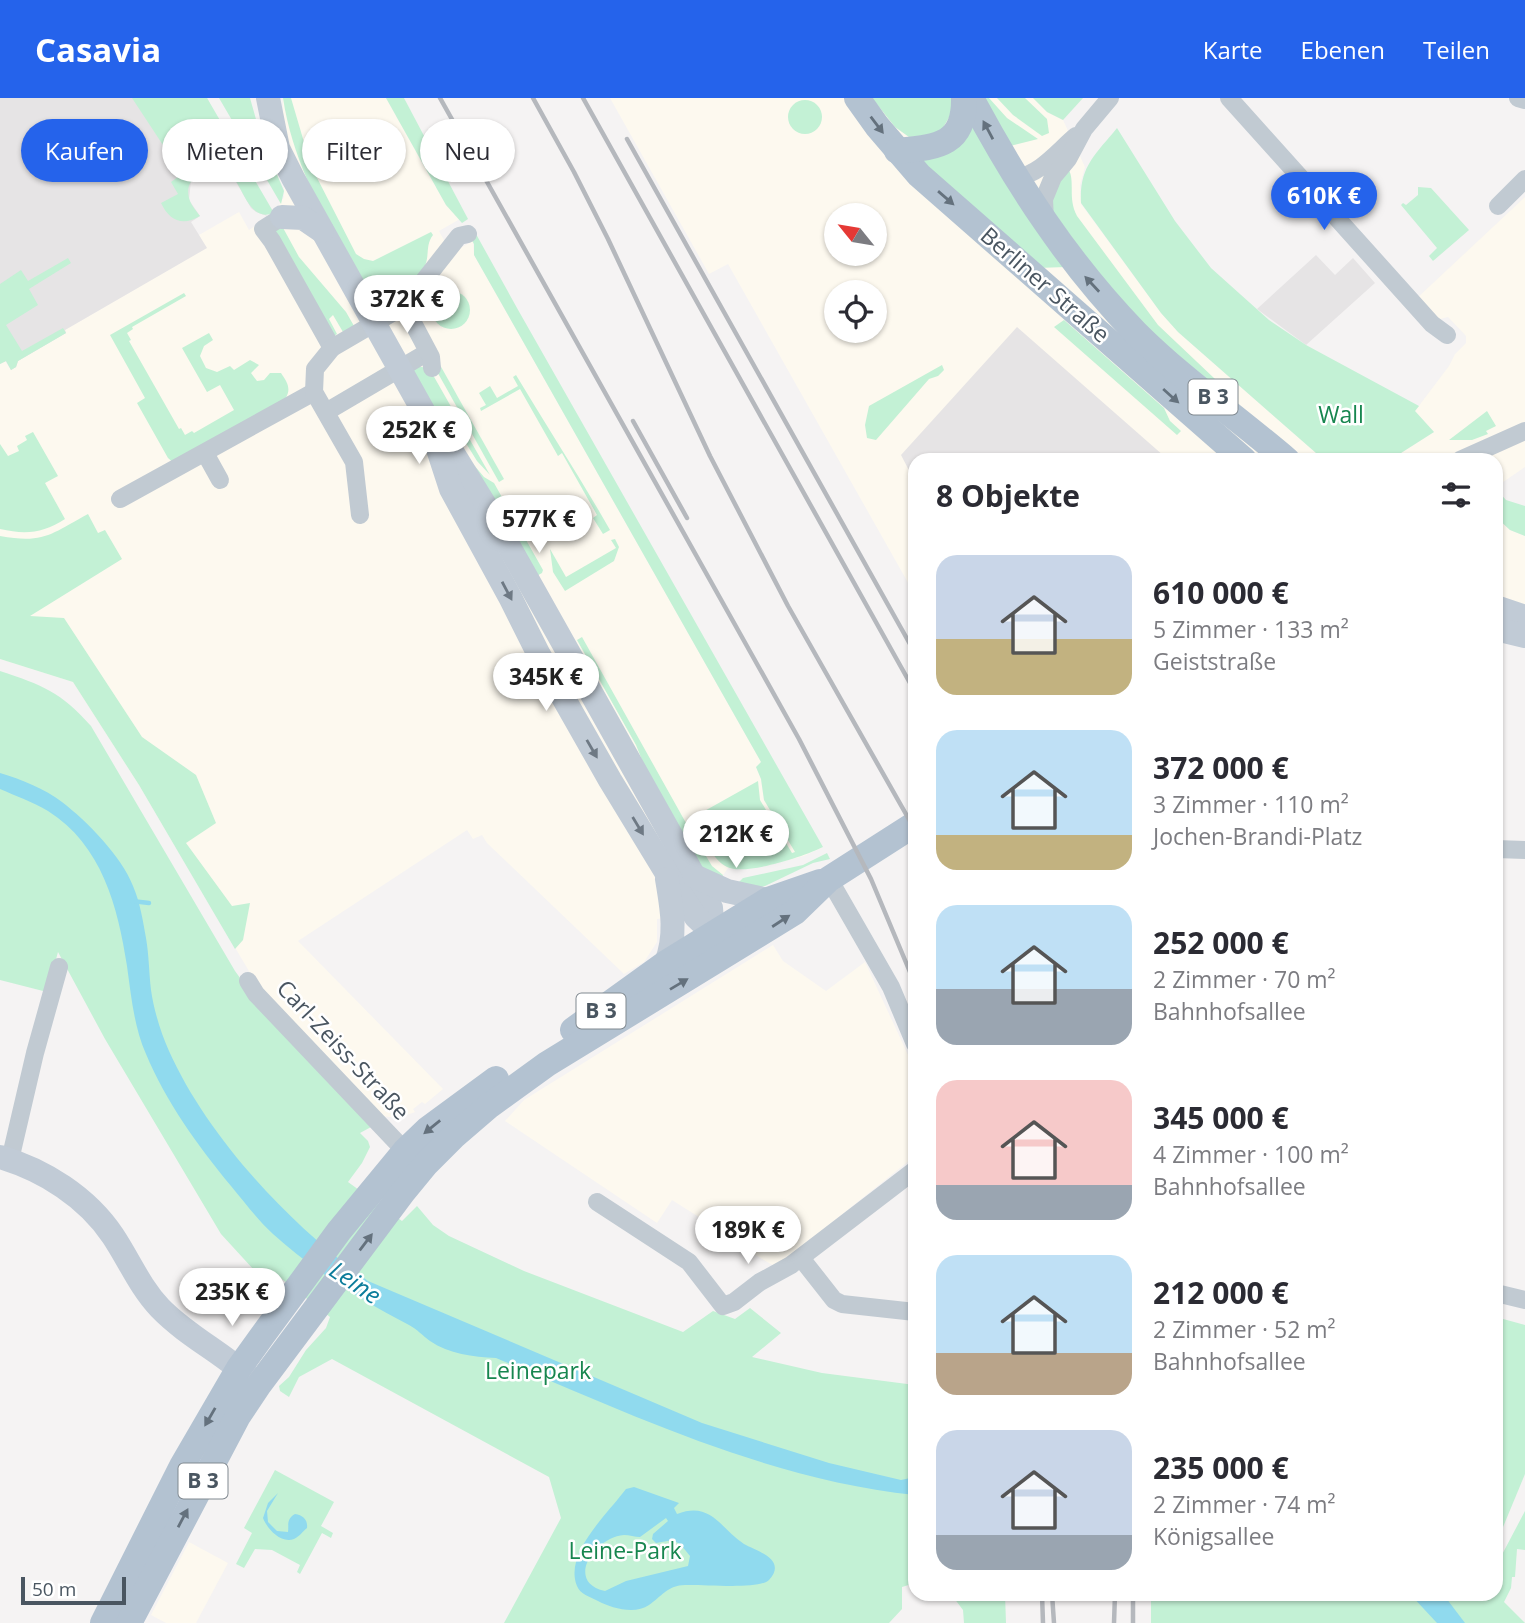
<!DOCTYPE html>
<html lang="de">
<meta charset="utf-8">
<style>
body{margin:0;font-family:"Open Sans",sans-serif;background:#f7f7f7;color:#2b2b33;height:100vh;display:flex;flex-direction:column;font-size:26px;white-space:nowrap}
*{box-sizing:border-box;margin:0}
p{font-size:23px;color:#7c7c81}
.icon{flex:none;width:38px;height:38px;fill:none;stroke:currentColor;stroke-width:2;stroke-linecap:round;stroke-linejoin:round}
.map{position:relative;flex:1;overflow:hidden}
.panel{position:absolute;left:908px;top:355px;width:595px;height:1148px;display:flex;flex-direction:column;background:#fff;border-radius:21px;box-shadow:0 2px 5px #0004}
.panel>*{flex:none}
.hud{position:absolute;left:21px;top:21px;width:665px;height:63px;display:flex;gap:14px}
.needle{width:46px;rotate:300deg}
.tools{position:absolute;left:824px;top:105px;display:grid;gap:14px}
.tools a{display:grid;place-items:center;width:63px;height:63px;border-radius:50%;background:#fff;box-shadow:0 2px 5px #0004;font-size:35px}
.scale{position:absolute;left:21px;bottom:18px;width:105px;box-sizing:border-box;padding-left:7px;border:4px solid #4a5661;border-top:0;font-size:19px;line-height:24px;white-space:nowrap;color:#4a5661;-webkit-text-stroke:5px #fff;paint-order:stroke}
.price{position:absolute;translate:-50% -60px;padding:0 16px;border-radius:24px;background:#fff;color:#222;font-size:23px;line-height:46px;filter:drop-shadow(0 2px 4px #0008)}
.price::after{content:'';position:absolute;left:50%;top:42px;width:21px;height:16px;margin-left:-10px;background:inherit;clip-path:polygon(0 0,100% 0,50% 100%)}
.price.current{background:#2563eb;color:#fff}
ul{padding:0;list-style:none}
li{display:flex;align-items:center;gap:21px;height:175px;padding:0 28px}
li span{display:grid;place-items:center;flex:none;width:196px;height:140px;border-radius:21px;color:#555}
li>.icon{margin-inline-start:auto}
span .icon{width:84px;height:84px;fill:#fffc;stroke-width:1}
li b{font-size:30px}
h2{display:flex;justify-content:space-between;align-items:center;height:84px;padding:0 28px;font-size:30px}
.pill{padding:0 24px;border-radius:32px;background:#fff;box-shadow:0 2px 5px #0004;font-size:24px;line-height:63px}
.pill.current{background:#2563eb;color:#fff}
header{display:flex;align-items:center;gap:42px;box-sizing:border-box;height:98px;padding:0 35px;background:#2563eb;color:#fff}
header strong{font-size:33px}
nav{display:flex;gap:38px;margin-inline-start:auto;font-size:24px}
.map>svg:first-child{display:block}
.commercial{fill:#fdf9ef;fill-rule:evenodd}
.education{fill:#e6e4e5}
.green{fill:#c3f1d5}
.water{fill:#90daee;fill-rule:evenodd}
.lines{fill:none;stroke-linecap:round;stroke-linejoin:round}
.stream{stroke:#90daee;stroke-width:4.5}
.street{stroke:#c1cad2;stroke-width:18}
.secondary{stroke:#c1cbd6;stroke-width:24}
.primary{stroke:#b3c2d1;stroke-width:26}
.rail{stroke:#b5b8bd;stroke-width:4.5}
.oneway{fill:#64717d}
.oneway2{fill:#6e7984}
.labels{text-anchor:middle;stroke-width:5;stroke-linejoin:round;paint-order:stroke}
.shield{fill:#fff;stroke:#808990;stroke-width:2}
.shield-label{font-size:21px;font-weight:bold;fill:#4a5661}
.street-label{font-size:23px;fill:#4a5661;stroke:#fff}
.park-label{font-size:23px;fill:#17864f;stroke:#fff}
.water-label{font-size:24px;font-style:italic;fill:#0c7c9b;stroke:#fff}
</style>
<header>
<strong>Casavia</strong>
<nav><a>Karte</a><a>Ebenen</a><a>Teilen</a></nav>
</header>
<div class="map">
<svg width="1525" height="1525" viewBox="0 0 1525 1525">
<rect width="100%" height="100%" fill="#f5f3f3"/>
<g class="commercial">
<path d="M283,0h103l60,107 14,14 -21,12 12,22 22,-12 1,14 287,507 -5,5 5,12 3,22 59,46 -19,9 -39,10 -27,3 -10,-1 -5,7 -5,19 -40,23 -21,2v23l-13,20 -20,12 -137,-131 -5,-8 -9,4 -6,-9 -169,111 145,148 -18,15 -3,-2 -9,7 2,3 -16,6 -18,-2 -122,-128 -120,-203 -66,-103 -73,-23v-295l5,-3 6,9 5,-3 2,-6 48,-28 -1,-3 141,-82 -7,-13 40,-23 10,18 25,-17 10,-16z"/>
<path d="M610,0h423l14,14 16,8 22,47 -5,18 1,19 80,109 17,19 146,128h-409v135l-187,-331 -19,10zM836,117h39v39h-39zM836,194h39v39h-39z"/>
<path d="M1525,99v270l-29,20v-27h-106l44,-28 -19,-21 34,-45 6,-12 11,-11v-7l-18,-19 -12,3 -20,-21z"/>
<path d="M1496,419l14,13 15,6v106l-29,-7z"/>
<path d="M773,847l10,16 43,30 39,-29 50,108v86l-139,111 -50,-29 -17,-7 8,-13 -9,-6 -6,7 -30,-19 -15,23 -152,-102 19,-21z"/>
<path d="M189,1444l39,21 -32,60h-30l-15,-8z"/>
</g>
<g class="education">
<path d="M0,0h207l60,118 -11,-4 -5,-4 -19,-33 -12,-8 -19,4 -10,10 -2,19 11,16 -9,6 16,26 -142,82 1,3 -48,28 -2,6 -5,3 -5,-9 -6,3z"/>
<path d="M1316,157l19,20 18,-17 22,25 -69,62 -49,-36z"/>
<path d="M1017,229l147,129 -3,4h-246v22l-14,-27z"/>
</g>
<g class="green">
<path d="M132,0h75l67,115c-24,9 -29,-21 -41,-36 -3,-4 -9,-7 -13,-10 -18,1 -38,13 -30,34 2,5 7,11 10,15 -18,11 -31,4 -39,-13l17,-9 -7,-12 11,-8z"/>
<path d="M219,0h31l11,39 23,54 -3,13z"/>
<path d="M283,0h8l20,68 45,88 8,5 9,2 58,-29 2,3c-7,9 -4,18 -7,28 -8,24 -27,37 -47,48 -39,-68 -84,-134 -96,-213z"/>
<path d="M386,0h18l64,121 -6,4 -16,-18z"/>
<path d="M872,0h80v14l-13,23 -30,2 -14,-10z"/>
<path d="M980,0h9l18,20 31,21 -32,8z"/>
<path d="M997,0h28l22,21 2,14 -7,3 -29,-21z"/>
<path d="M1033,0h50l-20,22 -16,-8z"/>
<circle cx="805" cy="19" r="17"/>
<path d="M973,21l93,148 -29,1 -116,-108z"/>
<path d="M1117,30l58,93 36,47 58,52 37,25 113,61 -4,5 19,21 -44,28h-66l-146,-128 -17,-19 -80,-110c-2,-36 14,-48 36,-75z"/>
<path d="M1068,70c8,14 -1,29 9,48l81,109 76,72 -1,3 -13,-7 -102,-91 -68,-95 6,-26z"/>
<path d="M1418,89l13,1 38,42 -36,31 -4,-5 8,-8 -36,-43 2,-2 3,2 12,-10z"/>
<path d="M282,128l17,31 47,55 8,14 -11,6 -10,-17 -4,4 8,15 -3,2 -61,-104z"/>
<path d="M476,136l41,74 306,539c-18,9 -77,29 -96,20 -16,-8 -26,-34 -35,-49l66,-37 2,19 32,53 3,-1 -31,-52 -3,-21 -5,-12 5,-5 -287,-507v-11l-4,-7z"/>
<path d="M68,160l3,5 -42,26 9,16 -32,20 16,26 41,-23 3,5 -48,28 -2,6 -5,3 -5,-9 -6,3v-80l21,-14 7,11z"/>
<circle cx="451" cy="212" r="19"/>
<path d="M184,195l2,3 -54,31 1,2 -6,4 4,7 -2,1 50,88 2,-1 4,7 7,-4 2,2 40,-23 -14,-25 -13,7 -25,-44 27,-15 4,7 -9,6 -4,10 6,12 11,4 13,-6 4,4 16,-10 9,5 -8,8 6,8 7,-1 6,-7h11c6,9 11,16 4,26l-110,65 -7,-6 -31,-55 8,-5 -35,-63z"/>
<path d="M1064,222l100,88 6,13 11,10 -4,4 -123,-108z"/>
<path d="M440,267l64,114 -5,3 -64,-114z"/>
<path d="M942,267l2,5 -6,6 -9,3 -53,61 -9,-2 -2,-13 4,-19z"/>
<path d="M414,268l15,2 61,107 -13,-14 -21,-34 -5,2 -18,-21 -23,-40z"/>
<path d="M516,277c31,52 64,102 94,155l-7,4 -10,-16 4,-3 -35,-62 -4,3 -38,-67 -39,22 -1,-3 6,-3 -7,-12 11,-7 7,12 21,-12 -5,-9z"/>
<path d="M1487,313l9,15 -10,5 2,3 -16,6h-23z"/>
<path d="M33,334l25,44 -13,7 20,36c-22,14 -39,16 -65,10v-85l8,12 11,-5 -2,-5 10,-6 -2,-4z"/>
<path d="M474,367l10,12 10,6 49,87 -1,3 -9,5z"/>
<path d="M1496,391l10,11 19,6v30l-15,-6 -14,-13z"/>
<path d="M88,416l10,19 7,-3 17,29 -92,57 34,2 78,119 54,38 20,48 -30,20 46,63 18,-3 -7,37 -8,9 -96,-164 -66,-103 -73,-23v-123c44,8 51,-2 88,-22z"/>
<path d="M615,441l4,8 -5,14 -49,30 -12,-19 -3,-23 16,28 50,-29 -5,-8z"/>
<path d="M582,539l104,186 26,43 11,9 -2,8 -21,-18 -46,-75 -18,-45 -59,-105z"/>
<path d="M0,573c42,14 61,21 91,55l144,245 22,30 114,126 -11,6 8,8 2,6 -8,16 -14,19 54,39 15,-15 16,19 16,11 75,35 159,61 30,-21 22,8 15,-11 31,25 -29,24 70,16 93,12v198l-13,4v22l-13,14h-385l57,-105 -12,-41 -217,-118 -33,18 -10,20 -9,-6 -1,-5 10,-9 17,-27 20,-22 4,-11 -52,-41 -27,34 -16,-17 19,-23 -33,-36 -116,-195 -47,-87 -11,40 -47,-12z"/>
<path d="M827,755l3,6 -17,4 -48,23 -8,2 -20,-4 6,-6 60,-13z"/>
<path d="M1496,1219l29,8v149l-29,70z"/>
<path d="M275,1372l59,32 -13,24 12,7 -2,5 -9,-5 -22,41 -3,-2 3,-7 -28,-15 -17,-1 -11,19 -8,-4 16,-31 -8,-5z"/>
<path d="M1525,1413v39l-8,-1 -2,28h-3l-1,11 -7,14 21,21h-374v-29h345v-28z"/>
<path d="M951,1496h54l1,29h-42l-1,-13z"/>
</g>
<g class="water">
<path d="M0,675c21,6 45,16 62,29 25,19 60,55 71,84 7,16 10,35 13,52 3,17 3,35 5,52 3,21 10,43 18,61 39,87 122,175 199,230l334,142 127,40 72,17 14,-3v18c-149,-16 -282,-80 -419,-137 -23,-1 -47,-4 -66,-17 -7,-5 -13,-12 -21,-16 -48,-25 -95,-54 -136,-91 -15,-14 -28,-31 -42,-48 -33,-40 -65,-84 -85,-132 -12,-27 -15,-59 -19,-88 -9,-59 -25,-121 -79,-155 -15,-9 -32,-15 -48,-22z"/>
<path d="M634,1389l45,16 -5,5 3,6c34,-13 43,14 67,30 12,7 44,15 25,36 -9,10 -69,4 -84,5 -17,0 -24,12 -36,20 -14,10 -38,3 -51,-4 -8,-4 -18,-7 -21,-15 -13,-31 28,-70 45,-92l4,-5zM666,1420l2,3 -15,13 -1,5 4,4 17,-3 8,5 9,11 -2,10 -62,15 -21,10c-41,-9 -10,-54 19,-56 5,0 11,2 16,2z"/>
<path d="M278,1395l-11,18 1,11 9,9 11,1c1,-7 -2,-13 7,-18 8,1 13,6 12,14 -4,3 -8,9 -13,11 -14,5 -27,-11 -31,-21l5,-15z"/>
<path d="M1410,1496h33l22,29h-28z"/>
</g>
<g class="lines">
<path class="stream" d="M132,803l17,2"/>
<g class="street">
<path d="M1229,0l203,226 15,11"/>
<path d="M1518,0l7,2"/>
<path d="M1015,80c25,-3 43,-27 61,-42"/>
<path d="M1498,108l27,-27"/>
<path d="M282,119l-19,12 9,12 60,107"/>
<path d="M1045,123l-1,-22 9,-22 15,-18 16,-30 26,-31"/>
<path d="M427,211l-23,-3 55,-70 9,-2"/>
<path d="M326,314l102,-60"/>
<path d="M205,355l15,27"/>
<path d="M1460,362l65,-29"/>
<path d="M120,401l194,-107"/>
<path d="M360,417l-6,-53 -40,-70 1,-23 17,-21 72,-42 27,51 1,11"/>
<path d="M1496,751l29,1"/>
<path d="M829,781l62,108 24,57"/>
<path d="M248,883l8,13 149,157"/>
<path d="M10,1062l25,-107 24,-86"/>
<path d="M597,1104l92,60 34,44 11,-4 26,-20 31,-17 124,-95"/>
<path d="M801,1160l33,42 8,4 73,8"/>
<path d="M1496,1195l29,7"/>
</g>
<g class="secondary">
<path d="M268,0l10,50 15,30 142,254 16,18 42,68 201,358 17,32 2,25"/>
<path d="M282,119l21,1 19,13"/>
<path d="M436,345l15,46 59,108 29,58 71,125 56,92 30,45 20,19"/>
<path d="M1496,509l29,10"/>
<path d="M1496,531l29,7"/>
<path d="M694,778l33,15 41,9"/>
<path d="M666,865c11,-28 6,-54 1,-84"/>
<path d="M0,1059c44,13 87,40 113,79 16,24 27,51 47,72 28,29 65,46 93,73"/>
</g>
<g class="primary">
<path d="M857,0l20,28 42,49 325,285"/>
<path d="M971,0c46,86 97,165 165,235 46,46 102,85 151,127"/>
<path d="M897,53c39,-4 68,-5 67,-53"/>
<path d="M573,932l93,-67 102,-63 52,-18"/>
<path d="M103,1525l79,-157 57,-98 23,-32 77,-105 66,-80 23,-22 68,-50"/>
<path d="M129,1525l109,-207 20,-30 145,-194 23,-28 27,-27 36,-31 58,-42 248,-152 34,-33 86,-55"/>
</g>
<g class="rail">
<path d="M440,0l359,641 72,140 44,105"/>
<path d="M533,0l41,74 34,67 102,217 78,150 127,224"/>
<path d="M583,0l332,594"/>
<path d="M627,41l288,514"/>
<path d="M633,323l54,97"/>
<path d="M1042,1496l1,29"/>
<path d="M1052,1496l2,29"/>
<path d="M1133,1496v29"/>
<path d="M1114,1525l1,-29"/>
</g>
</g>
<defs><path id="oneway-solid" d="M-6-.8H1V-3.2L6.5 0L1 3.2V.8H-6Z" transform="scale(1.75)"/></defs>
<g class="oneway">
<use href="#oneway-solid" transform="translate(877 27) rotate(53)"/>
<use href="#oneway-solid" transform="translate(988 32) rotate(-118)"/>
<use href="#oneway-solid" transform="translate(946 100) rotate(41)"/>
<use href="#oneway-solid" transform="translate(1092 186) rotate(-133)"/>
<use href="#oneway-solid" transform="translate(1171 298) rotate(42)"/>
<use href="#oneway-solid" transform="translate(781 823) rotate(-33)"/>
<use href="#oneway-solid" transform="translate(679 886) rotate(-31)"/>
<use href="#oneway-solid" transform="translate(432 1029) rotate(141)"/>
<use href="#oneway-solid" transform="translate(366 1144) rotate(-53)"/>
<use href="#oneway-solid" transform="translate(210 1319) rotate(120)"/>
<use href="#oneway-solid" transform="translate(183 1420) rotate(-62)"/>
</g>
<g class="oneway2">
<use href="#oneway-solid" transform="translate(507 493) rotate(62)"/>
<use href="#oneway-solid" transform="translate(592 651) rotate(60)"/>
<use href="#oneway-solid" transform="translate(638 728) rotate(59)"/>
</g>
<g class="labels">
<g class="shield">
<rect x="1188.5" y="281.5" width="49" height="35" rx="5"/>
<rect x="576.5" y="895.5" width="49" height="35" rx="5"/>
<rect x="178.5" y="1365.5" width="49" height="35" rx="5"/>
</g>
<g class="shield-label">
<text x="1213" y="306">B 3</text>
<text x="601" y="920">B 3</text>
<text x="203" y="1390">B 3</text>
</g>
<g class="street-label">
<text transform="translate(1045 187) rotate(41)" y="8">Berliner Straße</text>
<text transform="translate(343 952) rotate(47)" y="8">Carl-Zeiss-Straße</text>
</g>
<g class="park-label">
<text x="1341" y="325">Wall</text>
<text x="538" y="1281">Leinepark</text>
<text x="625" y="1461">Leine-Park</text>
</g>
<g class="water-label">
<text transform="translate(355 1185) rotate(34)" y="8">Leine</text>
</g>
</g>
</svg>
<div class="tools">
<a><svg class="needle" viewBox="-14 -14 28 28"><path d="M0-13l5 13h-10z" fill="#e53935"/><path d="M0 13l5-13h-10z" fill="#7c7c81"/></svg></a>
<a><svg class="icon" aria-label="locate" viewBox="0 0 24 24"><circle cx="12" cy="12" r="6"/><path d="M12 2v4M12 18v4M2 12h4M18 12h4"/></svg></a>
</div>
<div class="scale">50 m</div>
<b class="price current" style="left:1324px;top:134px">610K €</b>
<b class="price" style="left:407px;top:237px">372K €</b>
<b class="price" style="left:419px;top:368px">252K €</b>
<b class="price" style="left:539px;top:457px">577K €</b>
<b class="price" style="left:546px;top:615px">345K €</b>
<b class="price" style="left:736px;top:772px">212K €</b>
<b class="price" style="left:748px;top:1168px">189K €</b>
<b class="price" style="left:232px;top:1230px">235K €</b>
<div class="hud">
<a class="pill current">Kaufen</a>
<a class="pill">Mieten</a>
<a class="pill">Filter</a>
<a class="pill">Neu</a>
</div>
<section class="panel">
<h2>8 Objekte<svg class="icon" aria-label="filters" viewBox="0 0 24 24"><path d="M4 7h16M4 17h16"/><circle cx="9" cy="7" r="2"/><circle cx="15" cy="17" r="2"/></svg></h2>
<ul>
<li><span style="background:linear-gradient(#c9d6e8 60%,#c2b280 0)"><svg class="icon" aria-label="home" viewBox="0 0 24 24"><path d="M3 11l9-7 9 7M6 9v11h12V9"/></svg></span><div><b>610 000 €</b><p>5 Zimmer · 133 m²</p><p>Geiststraße</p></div></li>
<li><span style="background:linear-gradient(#bfe0f5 75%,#c2b280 0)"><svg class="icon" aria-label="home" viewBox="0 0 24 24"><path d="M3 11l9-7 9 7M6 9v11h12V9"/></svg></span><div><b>372 000 €</b><p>3 Zimmer · 110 m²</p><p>Jochen-Brandi-Platz</p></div></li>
<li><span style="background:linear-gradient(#bfe0f5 60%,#9aa5b1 0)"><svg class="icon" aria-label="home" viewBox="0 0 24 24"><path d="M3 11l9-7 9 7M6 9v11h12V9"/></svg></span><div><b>252 000 €</b><p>2 Zimmer · 70 m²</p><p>Bahnhofsallee</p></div></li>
<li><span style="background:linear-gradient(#f6c9c9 75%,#9aa5b1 0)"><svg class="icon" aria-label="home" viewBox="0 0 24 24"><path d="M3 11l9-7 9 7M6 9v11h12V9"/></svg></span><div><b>345 000 €</b><p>4 Zimmer · 100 m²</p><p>Bahnhofsallee</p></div></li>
<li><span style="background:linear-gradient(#bfe0f5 70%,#b9a48a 0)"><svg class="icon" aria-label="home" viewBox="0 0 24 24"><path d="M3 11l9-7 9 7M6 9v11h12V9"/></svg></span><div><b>212 000 €</b><p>2 Zimmer · 52 m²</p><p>Bahnhofsallee</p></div></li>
<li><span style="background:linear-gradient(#c9d6e8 75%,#9aa5b1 0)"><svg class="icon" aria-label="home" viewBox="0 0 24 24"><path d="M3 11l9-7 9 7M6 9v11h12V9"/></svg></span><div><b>235 000 €</b><p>2 Zimmer · 74 m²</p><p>Königsallee</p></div></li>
</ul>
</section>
</div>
